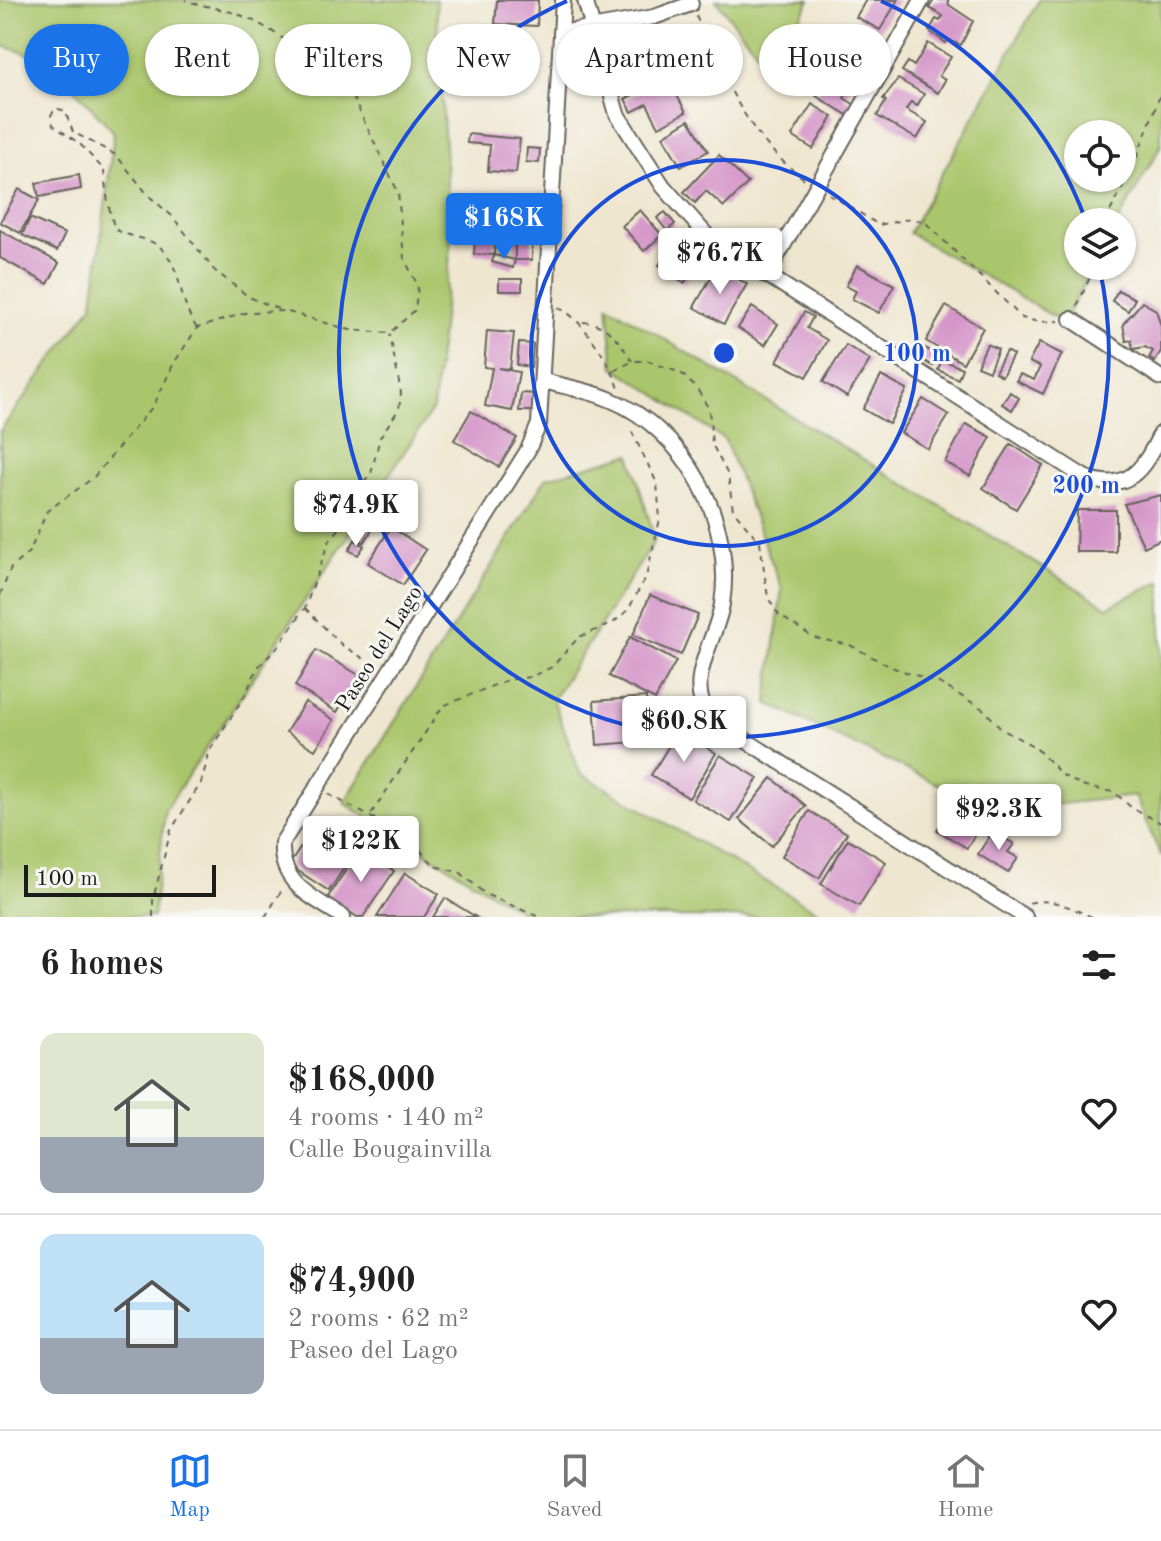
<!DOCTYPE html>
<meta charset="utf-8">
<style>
body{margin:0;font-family:"Old Standard TT",serif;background:#f2f2f2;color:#222;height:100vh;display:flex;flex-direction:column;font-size:30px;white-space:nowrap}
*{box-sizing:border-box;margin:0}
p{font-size:26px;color:#767676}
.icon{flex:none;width:44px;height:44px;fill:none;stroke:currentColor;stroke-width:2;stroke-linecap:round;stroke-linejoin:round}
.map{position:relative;height:917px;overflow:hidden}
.drawer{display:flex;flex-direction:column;background:#fff;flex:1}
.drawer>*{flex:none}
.banner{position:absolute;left:24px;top:24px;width:1114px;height:72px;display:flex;gap:16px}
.buttons{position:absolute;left:1064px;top:120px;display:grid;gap:16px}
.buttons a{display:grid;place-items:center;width:72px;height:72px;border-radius:50%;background:#fff;box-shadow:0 2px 6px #0004;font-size:40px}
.scale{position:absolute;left:24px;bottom:20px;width:192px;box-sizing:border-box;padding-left:8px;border:4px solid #1c1c1c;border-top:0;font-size:22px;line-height:28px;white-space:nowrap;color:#1c1c1c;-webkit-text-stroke:6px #f6f6f2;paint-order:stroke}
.price{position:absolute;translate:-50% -68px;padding:0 18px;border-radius:8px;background:#fff;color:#222;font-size:26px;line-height:52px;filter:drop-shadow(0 2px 4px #0008)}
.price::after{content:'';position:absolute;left:50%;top:48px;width:24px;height:18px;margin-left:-12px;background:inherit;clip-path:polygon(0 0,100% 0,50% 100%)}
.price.on{background:#1a73e8;color:#fff}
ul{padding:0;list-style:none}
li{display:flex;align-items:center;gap:24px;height:200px;padding:0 40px}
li+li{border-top:2px solid #e0e0e0}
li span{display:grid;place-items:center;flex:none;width:224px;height:160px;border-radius:16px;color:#555}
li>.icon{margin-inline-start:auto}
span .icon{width:96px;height:96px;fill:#fffc;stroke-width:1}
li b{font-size:34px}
h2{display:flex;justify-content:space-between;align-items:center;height:96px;padding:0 40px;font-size:34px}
.tag{padding:0 28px;border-radius:36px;background:#fff;box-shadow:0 2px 6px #0004;font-size:28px;line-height:72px}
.tag.on{background:#1a73e8;color:#fff}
.dock{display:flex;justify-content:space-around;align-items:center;height:112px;border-top:2px solid #e0e0e0;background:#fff;font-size:22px;color:#767676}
.dock a{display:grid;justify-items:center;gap:4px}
.dock .on{color:#1a73e8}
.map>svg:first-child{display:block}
.green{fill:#aac66c;stroke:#637144;stroke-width:2;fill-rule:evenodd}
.building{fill:#d595c9}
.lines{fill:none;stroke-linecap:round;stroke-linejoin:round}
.minor-casing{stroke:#66635b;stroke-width:18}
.path{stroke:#66635b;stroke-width:2;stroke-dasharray:6 6;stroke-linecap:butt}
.minor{stroke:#fff;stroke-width:14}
.ring{fill:none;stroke:#1d4ed8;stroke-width:4}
.labels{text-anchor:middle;stroke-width:6;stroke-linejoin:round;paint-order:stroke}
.street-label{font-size:22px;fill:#1c1c1c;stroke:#f6f6f2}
.centre{fill:#1d4ed8;stroke:#f6f6f2;stroke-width:4}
.ring-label{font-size:24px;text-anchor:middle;font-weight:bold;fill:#1d4ed8;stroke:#f6f6f2;stroke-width:6;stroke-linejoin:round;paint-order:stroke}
</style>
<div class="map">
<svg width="1161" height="917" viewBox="0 0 1161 917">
<rect width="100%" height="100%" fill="#f6f6f2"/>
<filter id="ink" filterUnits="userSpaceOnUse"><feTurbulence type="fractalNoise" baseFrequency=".0125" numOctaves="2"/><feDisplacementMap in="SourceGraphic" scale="16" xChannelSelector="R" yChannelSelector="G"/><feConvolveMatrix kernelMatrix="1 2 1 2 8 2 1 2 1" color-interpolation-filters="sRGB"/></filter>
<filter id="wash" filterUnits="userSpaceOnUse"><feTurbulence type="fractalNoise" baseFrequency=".006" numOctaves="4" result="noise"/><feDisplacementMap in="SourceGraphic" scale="32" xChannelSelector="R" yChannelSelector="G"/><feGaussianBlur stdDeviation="1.8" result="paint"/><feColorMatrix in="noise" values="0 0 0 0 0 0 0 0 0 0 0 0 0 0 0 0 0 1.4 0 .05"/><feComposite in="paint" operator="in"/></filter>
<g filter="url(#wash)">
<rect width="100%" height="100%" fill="#efe6cf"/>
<g class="green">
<path d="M0,0h436l15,246 -18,163 -268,401 -12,107h-153v-486l93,-127 21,-172 -66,-72 -48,-15z"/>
<path d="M716,0h94l-38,71z"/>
<path d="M1039,0h122v145l-43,77h-40v44h16l-31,56 -154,-89zM1078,134h44v44h-44z"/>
<path d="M608,305l500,302 53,-26v275l-26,-60 -141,15 -227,-108 15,-114 -57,-149 -111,-73z"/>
<path d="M630,454l25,86 -102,159 27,74 247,144h-296l-187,-114 202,-325z"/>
</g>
<g id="blocks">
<g class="building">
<path d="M497,0h41l-1,26 -42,-2z"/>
<path d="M866,0h32l-18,30 -24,-13z"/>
<path d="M934,0h14l1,5 24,16 -12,24 -13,-5 -2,3 -17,-12 7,-12 4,2 3,-5 -14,-8z"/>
<path d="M856,27l22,12 -18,30 -22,-12z"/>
<path d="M649,37l11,34 -27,8 -10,-34z"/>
<path d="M508,41l25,1 -2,37 -26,-1z"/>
<path d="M928,43l23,14 -12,19 6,4 -7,13 -36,-22 6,-9 6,4z"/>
<path d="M833,65l23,12 -12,21 11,7 -6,11 -33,-20z"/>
<path d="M667,77l19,35 -27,15 -12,-23 -15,8 -7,-13z"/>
<path d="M898,79l26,15 -7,12 -6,-4 -5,8 21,12 -10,17 -40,-23 9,-15 -3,-2z"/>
<path d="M812,104l21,13 -20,32 -21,-13z"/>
<path d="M689,120l19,31 -27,16 -18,-31z"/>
<path d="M468,134l52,5 -4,34 -28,-2 2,-26 -23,-2z"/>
<path d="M527,148l13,1 -1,14 -13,-1z"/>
<path d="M719,155l29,28 -24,24 -18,-16 -11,12 -11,-11z"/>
<path d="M79,175l2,14 -42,8 -3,-14z"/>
<path d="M19,189l20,11 -19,33 -20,-11z"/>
<path d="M538,205l2,13 -13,2 -2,-14z"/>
<path d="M640,210l22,25 -18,16 -22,-25z"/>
<path d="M665,212l10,12 -8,7 -10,-13z"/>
<path d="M30,218l35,16 -8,17 -35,-16z"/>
<rect x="495" y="223" width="20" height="13"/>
<path d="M0,230l59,33 -11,21 -48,-26z"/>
<path d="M475,235l20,1 -1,19 -20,-1z"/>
<rect x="515" y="236" width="17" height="24"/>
<path d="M700,246l13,12 -7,8 -13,-11z"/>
<path d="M672,247l25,18 -13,18 -25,-18z"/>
<path d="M494,255l21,5 -2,8 -21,-6z"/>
<path d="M857,265l37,20 -15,28 -27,-14 4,-8 -10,-5z"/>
<path d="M717,267l30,17 -23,40 -30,-17z"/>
<rect x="499" y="279" width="23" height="12"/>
<path d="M1118,290l17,9 -7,12 -16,-10z"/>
<path d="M1142,302l14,8 5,16v25l-6,11 -6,-4 4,-7 -8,-4 -12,2 -2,-9 -5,1 -3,-17z"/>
<path d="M946,306l37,22 -20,35 -37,-22z"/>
<path d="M752,307l26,17 -13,21 -27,-17z"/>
<path d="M804,312l9,5 -6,11 20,12 -20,37 -30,-16z"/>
<path d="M487,331l27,2 -4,36 -12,-1 21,4 -7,39 -27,-5 7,-38 -8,-1z"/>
<path d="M519,343l14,1 -2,23 -14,-2z"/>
<path d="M1039,343l23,11 -19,40 -27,-13 4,-7 14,6 6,-13 -11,-5z"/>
<path d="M987,344l11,5 -9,22 -12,-5z"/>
<path d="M846,345l24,15 -23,37 -24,-15z"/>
<path d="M923,347l15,8 -5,11 -15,-8z"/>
<path d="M1006,351l7,4 -11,21 -7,-4z"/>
<path d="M942,360l20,8 -4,11 -20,-9z"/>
<path d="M881,376l26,14 -18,34 -26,-15z"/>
<path d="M1010,392l9,6 -7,12 -10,-6z"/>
<path d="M521,393l14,1 -1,17h-15z"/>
<path d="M923,399l26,16 -21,34 -27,-16z"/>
<path d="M471,411l46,27 -18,29 -45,-27z"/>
<path d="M966,424l25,13 -21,39 -25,-14z"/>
<path d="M1011,444l32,21 -27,44 -33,-21z"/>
<path d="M1161,495v44l-17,8 -20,-43z"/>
<path d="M1077,510h39v42h-40z"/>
<path d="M363,525l9,5 -8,13 -8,-6z"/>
<path d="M391,527l35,23 -23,35 -35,-22z"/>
<path d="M355,540l9,6 -6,9 -9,-5z"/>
<path d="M650,595l48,20 -17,40 -48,-20z"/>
<path d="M630,637l46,24 -21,39 -46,-24z"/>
<path d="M316,650l43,25 -22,37 -42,-26z"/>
<path d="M646,697l3,44 -52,4 -3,-44z"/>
<path d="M305,702l29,18 -19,30 -29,-18z"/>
<path d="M678,731l38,22 -27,45 -38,-23z"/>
<path d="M720,755l38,23 -27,44 -38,-22z"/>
<path d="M772,778l34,28 -34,40 -33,-27z"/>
<path d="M962,810l20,12 -15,26 -30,-18 10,-17 10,6z"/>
<path d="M809,811l38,22 -28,45 -37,-22z"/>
<path d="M318,822l39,26 -28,43 -40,-26z"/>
<path d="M993,831l21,13 -6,8 10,6 -10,15 -30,-19z"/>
<path d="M848,839l38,23 -27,44 -38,-22z"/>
<path d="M360,849l34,22 -31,46h-6l-29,-20z"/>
<path d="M405,873l34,21 -15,23h-47z"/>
<path d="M445,898l31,19h-43z"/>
</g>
</g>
</g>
<g filter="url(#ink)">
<use href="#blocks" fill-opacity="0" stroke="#66635b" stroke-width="2"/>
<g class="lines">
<g class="minor-casing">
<g id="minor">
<path d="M585,0l32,114 46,72 46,52 375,239c44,17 59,-7 77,-44"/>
<path d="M561,33l93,-16 37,-13"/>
<path d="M766,276l156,-276"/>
<path d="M1071,319l90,59"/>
<path d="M544,381c21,6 44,9 65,18 77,31 126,123 113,205 -6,38 -41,80 -10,115l313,198"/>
<path d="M343,917c-29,-19 -64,-33 -61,-74l246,-393 11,-26 24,-424"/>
</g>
</g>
<g class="path">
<path d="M696,16c29,63 51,123 110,164"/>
<path d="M829,194l50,31 30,-6 15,2 98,97 17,4 20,-1"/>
<path d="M1105,222l31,-63 25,-66"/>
<path d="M1077,306l18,-40"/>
<path d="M558,308c22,6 55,59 61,81"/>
<path d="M583,322c25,1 37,20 49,39"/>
<path d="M197,328c-19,-25 -13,-57 -36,-80 -11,-11 -32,-10 -46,-19 -6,-17 -10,-42 -11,-59l-24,-26 -27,-19 -2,-10 5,-7 9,3 8,21 43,23 33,41 23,20 42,54 35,27 34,14"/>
<path d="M614,371l19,-10h15l33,12 16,16 12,20 3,35 16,31 5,35 27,32 8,56 11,17 35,23 36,7 41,22 48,16 44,26 20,21 32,17 27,28 23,12 29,5 18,16 29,15"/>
<path d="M0,595l11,-27 19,-17 17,-40 46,-33 61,-73 20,-42 23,-35 51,-16 37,-1 65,19 40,3 25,-23 3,-24 -14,-28 -6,-66 -55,-115c-37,-17 -65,-48 -103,-62 -18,-7 -37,-8 -55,-15"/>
<path d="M305,608l37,37 35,22"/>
<path d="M328,794l78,42 29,30 26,7 24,21 54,23"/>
<path d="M371,814l72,-108 64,-26 23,-3 22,-10 27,-30 34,-14 15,-13 18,-33 14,-58 -3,-36 -28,-57"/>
<path d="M1029,903c22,-6 43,5 63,14"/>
<path d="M153,917v-18l18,-69 30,-47 9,-33 35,-55 13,-28 19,-19 28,-40 24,-67 17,-20 11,-32 14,-15 9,-37 19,-28 2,-16 -11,-58"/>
<path d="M265,917l17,-27"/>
</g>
<use href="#minor" class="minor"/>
</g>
</g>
<g class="ring">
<circle cx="724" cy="353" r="193"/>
<path d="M881 1A385 385 0 0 1 1086 221M1099 266A385 385 0 1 1 567 1"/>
</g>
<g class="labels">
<g class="street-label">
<text transform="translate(378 648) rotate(-58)" y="8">Paseo del Lago</text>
</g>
</g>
<circle cx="724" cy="353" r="12" class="centre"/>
<g class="ring-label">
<text x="917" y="361">100 m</text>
<text x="1086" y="493">200 m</text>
</g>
</svg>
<div class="buttons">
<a><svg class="icon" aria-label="locate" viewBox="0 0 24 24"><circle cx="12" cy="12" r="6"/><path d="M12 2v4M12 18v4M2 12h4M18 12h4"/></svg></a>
<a><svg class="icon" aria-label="layers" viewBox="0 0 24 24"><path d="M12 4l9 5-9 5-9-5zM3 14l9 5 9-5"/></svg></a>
</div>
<div class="scale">100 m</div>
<b class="price on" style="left:504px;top:261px">$168K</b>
<b class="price" style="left:720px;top:296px">$76.7K</b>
<b class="price" style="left:356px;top:548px">$74.9K</b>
<b class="price" style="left:684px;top:764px">$60.8K</b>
<b class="price" style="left:999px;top:852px">$92.3K</b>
<b class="price" style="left:361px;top:884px">$122K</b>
<div class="banner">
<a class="tag on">Buy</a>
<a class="tag">Rent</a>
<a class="tag">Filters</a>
<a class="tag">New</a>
<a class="tag">Apartment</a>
<a class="tag">House</a>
</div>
</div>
<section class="drawer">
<h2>6 homes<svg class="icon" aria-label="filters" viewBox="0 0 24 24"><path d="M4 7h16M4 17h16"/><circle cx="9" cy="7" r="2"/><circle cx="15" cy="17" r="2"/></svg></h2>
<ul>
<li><span style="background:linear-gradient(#dfe7d0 65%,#9aa5b1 0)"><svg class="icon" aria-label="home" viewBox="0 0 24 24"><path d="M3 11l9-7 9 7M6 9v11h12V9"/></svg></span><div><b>$168,000</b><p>4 rooms · 140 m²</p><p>Calle Bougainvilla</p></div><svg class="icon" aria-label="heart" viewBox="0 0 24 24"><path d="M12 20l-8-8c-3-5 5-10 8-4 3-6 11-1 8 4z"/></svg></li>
<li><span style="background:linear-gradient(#bfe0f5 65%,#9aa5b1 0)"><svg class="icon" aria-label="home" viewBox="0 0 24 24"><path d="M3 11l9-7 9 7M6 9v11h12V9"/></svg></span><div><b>$74,900</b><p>2 rooms · 62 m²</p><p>Paseo del Lago</p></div><svg class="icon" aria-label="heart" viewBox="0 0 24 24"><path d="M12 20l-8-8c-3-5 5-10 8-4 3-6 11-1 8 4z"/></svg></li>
</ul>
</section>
<nav class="dock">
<a class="on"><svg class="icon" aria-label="map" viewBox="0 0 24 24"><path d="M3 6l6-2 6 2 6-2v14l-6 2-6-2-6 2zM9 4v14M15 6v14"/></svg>Map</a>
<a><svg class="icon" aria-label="saved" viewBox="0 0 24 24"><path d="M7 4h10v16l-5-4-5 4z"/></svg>Saved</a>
<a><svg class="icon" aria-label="home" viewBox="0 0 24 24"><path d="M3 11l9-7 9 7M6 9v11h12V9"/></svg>Home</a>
</nav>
